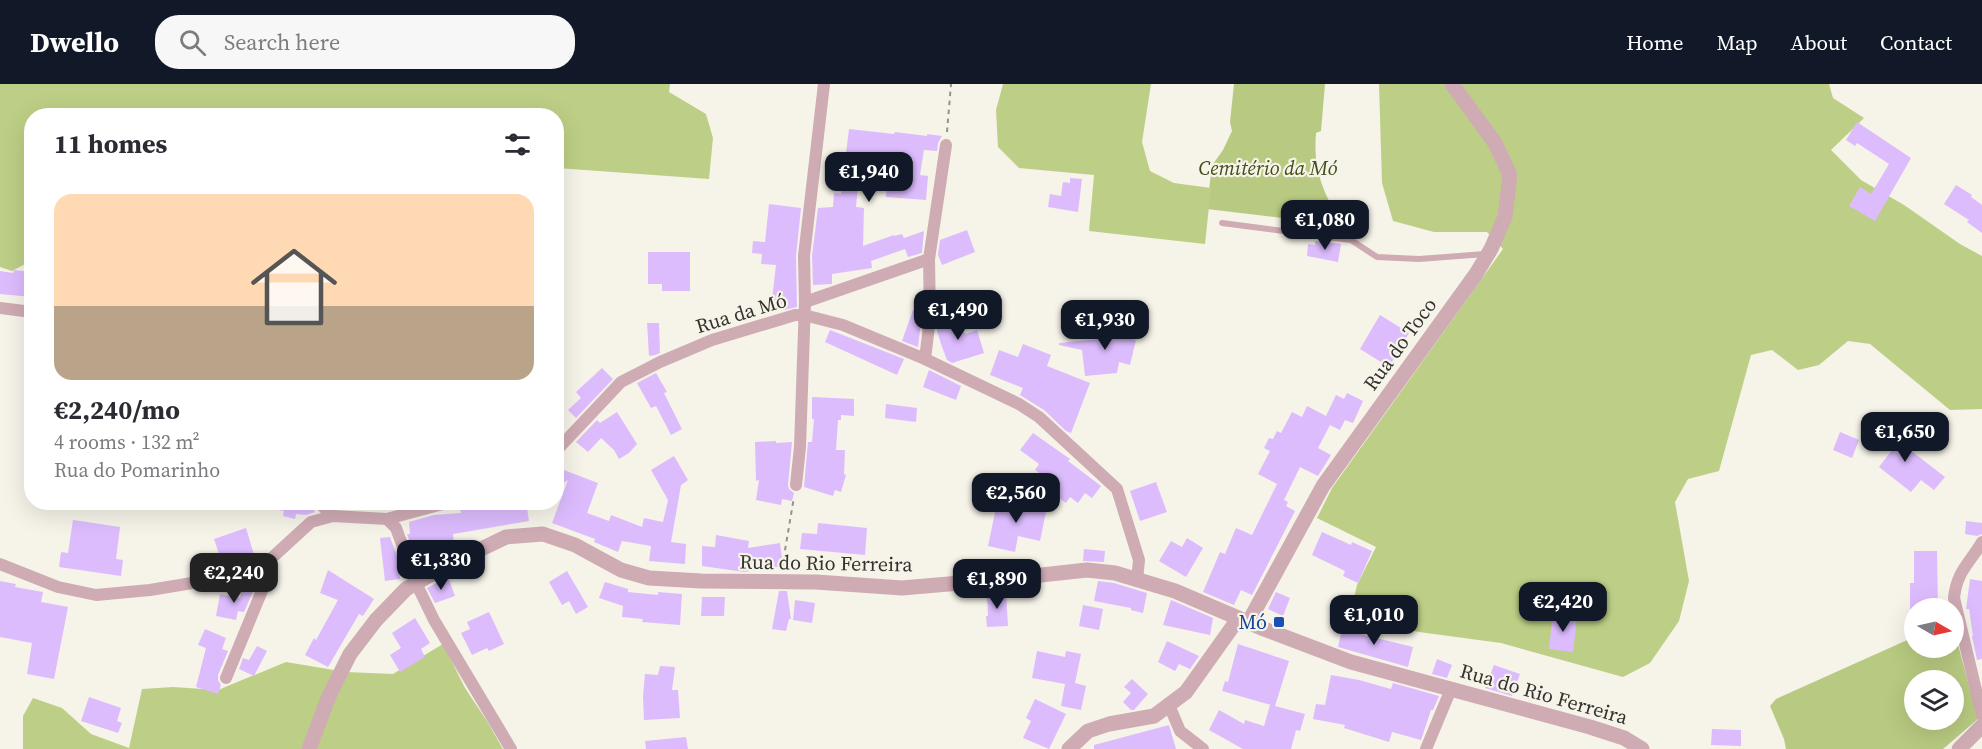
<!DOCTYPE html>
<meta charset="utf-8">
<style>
body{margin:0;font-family:"Source Serif 4",serif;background:#f7f7f7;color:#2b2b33;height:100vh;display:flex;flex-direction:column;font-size:22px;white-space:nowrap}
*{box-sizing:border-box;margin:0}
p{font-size:20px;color:#7c7c81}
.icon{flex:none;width:33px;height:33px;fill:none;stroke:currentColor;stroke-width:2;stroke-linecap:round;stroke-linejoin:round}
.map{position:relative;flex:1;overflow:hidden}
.side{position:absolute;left:24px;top:24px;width:540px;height:402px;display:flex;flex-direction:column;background:#fff;border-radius:24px;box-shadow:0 6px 24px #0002}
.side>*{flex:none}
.needle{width:39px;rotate:99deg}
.tools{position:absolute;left:1904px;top:514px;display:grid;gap:12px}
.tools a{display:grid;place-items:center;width:60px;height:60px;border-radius:50%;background:#fff;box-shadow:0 6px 24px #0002;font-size:30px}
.price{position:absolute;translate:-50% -51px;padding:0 14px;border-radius:12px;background:#111827;color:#fff;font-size:20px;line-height:39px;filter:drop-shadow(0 2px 3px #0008)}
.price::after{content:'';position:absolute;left:50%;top:36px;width:18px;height:14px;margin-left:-9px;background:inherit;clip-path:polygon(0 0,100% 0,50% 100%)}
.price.on{background:#222;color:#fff}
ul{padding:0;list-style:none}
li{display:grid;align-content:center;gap:12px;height:318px;padding:0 30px}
li span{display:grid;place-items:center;height:186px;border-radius:18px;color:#555}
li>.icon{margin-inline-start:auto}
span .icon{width:108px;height:108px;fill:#fffc;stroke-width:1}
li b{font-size:26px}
h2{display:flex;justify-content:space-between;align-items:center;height:72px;padding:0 30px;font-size:26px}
header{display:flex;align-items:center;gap:36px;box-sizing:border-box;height:84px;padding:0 30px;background:#111827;color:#fff}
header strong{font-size:28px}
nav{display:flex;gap:33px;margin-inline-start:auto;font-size:21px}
.search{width:420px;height:54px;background:#f7f7f7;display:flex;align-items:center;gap:15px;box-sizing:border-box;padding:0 21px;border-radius:24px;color:#7c7c81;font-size:22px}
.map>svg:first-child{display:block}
.green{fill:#b8ca81;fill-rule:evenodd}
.forest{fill:#bdcf86}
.building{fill:#ddbcfe}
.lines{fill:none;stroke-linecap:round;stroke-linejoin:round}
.path{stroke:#94928b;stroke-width:2;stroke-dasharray:4.5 4.5;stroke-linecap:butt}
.service{stroke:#cfabb4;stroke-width:6}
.minor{stroke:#cfabb4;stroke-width:12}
.tertiary{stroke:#cfabb4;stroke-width:15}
.transit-dot{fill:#1a4fb4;stroke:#f6f3e9;stroke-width:2}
.labels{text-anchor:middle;stroke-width:4.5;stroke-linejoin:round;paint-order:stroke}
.park-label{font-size:20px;font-style:italic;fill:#424c18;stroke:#f6f3e9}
.street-label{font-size:20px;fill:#33322e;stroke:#f6f3e9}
.transit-label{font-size:20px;fill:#164399;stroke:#f6f3e9;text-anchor:end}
</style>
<header>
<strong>Dwello</strong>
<div class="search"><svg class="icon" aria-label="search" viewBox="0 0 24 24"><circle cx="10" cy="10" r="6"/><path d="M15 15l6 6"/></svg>Search here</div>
<nav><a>Home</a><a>Map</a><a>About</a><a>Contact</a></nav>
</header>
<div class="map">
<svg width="1982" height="665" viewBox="0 0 1982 665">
<rect width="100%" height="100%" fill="#f6f3e9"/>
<g class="green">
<path d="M1234,0h91l-4,47 -5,2c-3,37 7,60 27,92l-136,-16 3,-28 3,-17 10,-14 9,-19 -2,-9z"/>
<path d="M1953,542l25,93 -35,30h-157l-2,-10 -14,-33 6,-7 138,-62v11h39zM1914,597h39v39h-39z"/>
</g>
<g class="forest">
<path d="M0,0h670l-1,8 37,22 7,24 -4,41 -152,-11 -1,-52h-524l-1,145 -19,10 -12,-4z"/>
<path d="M1003,0h148l-9,58 8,29 24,12 37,5 -6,56 -116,-13 5,-56 -75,-7 -21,-21 -2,-37z"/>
<path d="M1379,0h450l4,14 31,20 -33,32 30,30 43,25 56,39 22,12v153l-32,1 -80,-66 -22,-3 -29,24 -21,5 -26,-20 -21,5 -32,116 -31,8 -13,23 14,79 -10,40 -29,42 -27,14 -122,-34 -82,-11 -69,-17 7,-30 19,-38 -59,-29 15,-30 171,-239 -16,-17h-53l-41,-11 -11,-38z"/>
<path d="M443,560l22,44 22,33 16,28h-480v-33l10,-18 29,10 29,26 38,14 13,-59 31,-2 45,3 68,-28 60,10 47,2z"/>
</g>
<g class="building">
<path d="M1857,38l54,36 -36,63 -26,-15 11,-19 11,7 18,-30 -32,-21 -2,3 -9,-6z"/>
<path d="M849,45l45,5 1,-2 32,4v-2l15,2 -4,7 -1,8 -13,-1 -4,25 8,1 -2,24 -40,-3 2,-28 -28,-4 -4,42 8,1 -1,38 31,-11v1l8,-2 2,4 20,-7 -2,22 -14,4 -3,-8 -34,12 1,7 -40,6v10l-19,1 -1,-29 6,-48 15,-1 1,-14 7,1z"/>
<path d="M1070,94l12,1 -4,33 -30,-5 2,-13 11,2 2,-14 7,1z"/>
<path d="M1956,101l16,10 -1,2 11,8v28l-15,-11 2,-2 -25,-16z"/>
<path d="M769,120l32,4 -5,48 1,51 -13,3 -13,-2 5,-43 -15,-1 1,-10 -10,-1 1,-12 12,1z"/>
<path d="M967,146l8,22 -33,13 -4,-10 2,-15z"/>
<path d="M1315,157l26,3 -3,18 -31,-6 1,-12 7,1z"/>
<path d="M648,168h42v39h-28v-7h-14z"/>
<path d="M14,186l18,2v25l-32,-3v-23l13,2z"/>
<path d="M913,226l9,3 -4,34 -16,-6z"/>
<path d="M1380,231l29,18 -20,34 -29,-18z"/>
<path d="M959,232l6,18 12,-4 7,23 -32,10 -5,-3 -6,-16 -4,-13 1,-8z"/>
<path d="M647,239h12l1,30 -5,2 -6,1z"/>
<path d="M1110,241l16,1 1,12 9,2 -6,25 -11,-3 -2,11 -32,3 -3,-26 -23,-5v-2l41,-4 -2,-13z"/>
<path d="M830,246l74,29 -7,16 -72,-33z"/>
<path d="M1023,260l28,11 -4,11 43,17 -19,50 -5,-2 -22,-21 -24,-15 3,-7 -33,-13 9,-25 19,7z"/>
<path d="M602,284l11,11 -37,39 -8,-8 13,-12 -5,-6z"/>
<path d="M929,286l32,16 -5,14 -33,-13z"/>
<path d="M656,289l11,19 -3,1 18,36 -11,6 -15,-29 -5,2 -14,-25z"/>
<path d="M1347,309l16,8 -10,22 -8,-3 -5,10 -10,-5 -12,23 13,7 -13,21 -18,-9 -16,33 4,2 -2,4 9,5 -43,84 -11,-5 -7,15 -31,-13 17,-40 5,2 11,-26 16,7 25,-51 -19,-10 12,-23 -6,-3 5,-10 4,1 4,-8 4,2 11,-21 10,5 5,-11 19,10 10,-21 8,4z"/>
<path d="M812,313l42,2v17l-13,-1v5h-3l-2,30h9l-1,24 2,1 -5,17 -6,-2 -2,6 -29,-9 4,-45h4l2,-23h-2z"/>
<path d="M886,320l31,4 -1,14 -31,-4z"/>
<path d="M617,328l20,32 -8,9 -10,6 -5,-9 -13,-12 -13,14 -12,-10 21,-22 3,3z"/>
<path d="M1869,346l23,6 53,41 -11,13 -13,-10 -10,12 -32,-25 13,-17 -26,-7z"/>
<path d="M1840,348l19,8 -7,18 -19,-8z"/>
<path d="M1033,349l37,26 -2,2 33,25 -9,12 -7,-5 -7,10 -8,-6 -4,6 -17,-12 5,-8 -19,-13 4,-6 -19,-14z"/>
<path d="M776,357v2l16,-1 -4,43 1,4 5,4 -2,8 -10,-2 -1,6 -25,-5 3,-20 -3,1 -1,-39z"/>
<path d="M674,372l14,24 -7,5 -10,57 15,2 -1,20 -36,-3 2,-15 -29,-5 -4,11 -24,-10 1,-3 -43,-16 16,-43 -12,7v-20l42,16 -11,30 22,8 2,-6 31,12 2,-9 19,4 5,-22 -17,-30z"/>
<path d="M1156,398l11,30 -27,9 -10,-30z"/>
<path d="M998,414l49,9 -7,34 -22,-5 -3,16 -27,-6z"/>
<path d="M268,418l42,2 5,8 -9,3 -10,-1 -1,5 -12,-3 1,-5 -16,-3z"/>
<path d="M493,418h33l3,19 -76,13 1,9 -13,1v8l-27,2 -7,-20h3l-1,-12 25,-7 27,-2 -1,-5z"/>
<path d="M73,436l47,7 -4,32 7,1 -2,16 -62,-9 2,-15 7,1z"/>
<path d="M1966,437l16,2v11l-5,2 -12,-2z"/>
<path d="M818,439l49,5 -2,27 -65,-6 2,-16 15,1z"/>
<path d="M246,444l9,30 -31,11 -10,-30z"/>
<path d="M1322,448l29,13 1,-3 20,9 -14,32 -15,-7 2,-5 -33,-16z"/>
<path d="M716,451l33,6 -1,7 32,-5 3,23 -39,6 -42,-6v-20l13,1z"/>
<path d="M390,453l7,19 3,23 -15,2 -5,-43z"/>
<path d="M1187,454l16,10 -17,29 -27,-16 12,-20 11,6z"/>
<path d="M1084,465l21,2 -1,11 -21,-1z"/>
<path d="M1914,467h23l1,58h-28v-26h4z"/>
<path d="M328,486l46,29 -11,17 -4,-2 -31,53 -23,-12 9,-17 2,2 22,-40 -18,-7z"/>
<path d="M567,487l21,36 -12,7 -7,-13 -7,4 -13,-23z"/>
<path d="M448,493l7,19 -20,7 -8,-15z"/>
<path d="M1970,495l12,2v78l-5,1 -5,-24h1l-4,-27h-3z"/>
<path d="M0,497l16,3 -1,3 28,5 -2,10 27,5 -14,72 -27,-5 5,-31 -32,-6z"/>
<path d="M1098,497l16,2 33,10 -4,20 -12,-3v-2l-37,-7z"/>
<path d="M605,498l23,7v3l30,3v-3l24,2 -2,31 -38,-3 1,-3 -21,-2 1,-11 -24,-8z"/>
<path d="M243,502l11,3 -10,23 -6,-1 -2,9 -20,-4 4,-22 20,4z"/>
<path d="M779,507h8l4,28h-2l-3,12 -14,-2z"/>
<path d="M1006,508l2,34 -21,1 -1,-11h2l-1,-22z"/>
<path d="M1276,508l14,6 -7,18 -15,-7z"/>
<path d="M702,513h23l-1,19h-23z"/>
<path d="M795,516l20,3 -3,20 -19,-3z"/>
<path d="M1171,516l42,18 -3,17 -47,-10z"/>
<path d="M1083,521l20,4 -4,21 -20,-4z"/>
<path d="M489,528l15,32 -15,7 -2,-3 -15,7 -11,-22 9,-4 -3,-7z"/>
<path d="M1553,529l24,4 -4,35 -24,-3z"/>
<path d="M415,534l15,25 -9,6 4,8 -25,15 -10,-17 11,-7 -9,-15z"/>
<path d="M1344,537l18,5 -2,8 53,13 -5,20 -70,-20z"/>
<path d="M205,545l21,9 -4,11 6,2 -10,24v5l3,5 -3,9 -22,-7 10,-39 -8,-3z"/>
<path d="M1167,557l32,15 -9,13 -11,-5 -4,7 -17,-9z"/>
<path d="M1238,560l51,17 -14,45 30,8 -5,17 -4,-1 -5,19h-48l-34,-19 10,-20 25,14 1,-4 19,6 6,-21h1l-49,-14 3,-10 3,1z"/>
<path d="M257,562l10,5 -13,25 -15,-7 4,-11 6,2z"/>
<path d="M1037,567l28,6 1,-6 15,3 -6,29 11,3 -5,24 -20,-4 4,-22 -33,-6z"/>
<path d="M1437,575l15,6 -5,13 -15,-4z"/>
<path d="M1494,581l26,9 -8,22 -27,-8z"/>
<path d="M660,582l15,1 -3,23h6l2,28 -36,2 -1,-24 2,-22 13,1z"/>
<path d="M1331,591l28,5 32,9 2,-6 46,13 -6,14h-2l-10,30 -29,-8 -3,10 -45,-14 1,-3 -32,-6 3,-15 9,1z"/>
<path d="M1132,595l16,15 -14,16h-3l-8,-8 8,-9 -7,-6z"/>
<path d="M89,613l32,11 -4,13 5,2 -4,10 -37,-12z"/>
<path d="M1035,615l31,15 -17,35 -26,-11 8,-17 -5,-3z"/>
<path d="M1169,641l7,24h-82v-4z"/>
<path d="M1712,645l29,1v16l-30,-1z"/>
<path d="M686,653l2,12h-42l-1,-8z"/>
</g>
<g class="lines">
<g class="path">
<path d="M947,48l4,-48"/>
<path d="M782,484l12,-71"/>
</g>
<path class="service" d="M1222,139l129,17 26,17 42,2 66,-5"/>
<g class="minor">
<path d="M805,218l124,-43"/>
<path d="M0,224l32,4"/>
<path d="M925,275l5,-41 -1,-59 17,-114"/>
<path d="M556,367l65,-69 39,-20 52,-22 83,-25h9l39,10 82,34 94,45 20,13 78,72 22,71 -2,20"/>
<path d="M796,401l4,-38 5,-145 -1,-46 20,-172"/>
<path d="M318,418l15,14"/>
<path d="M387,435l63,-17"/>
<path d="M1982,458c-13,22 -25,29 -28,56l28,117"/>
<path d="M0,480l58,23 38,8 54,-5 78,-13 35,-11 48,-44 22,-6 54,3 9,9 20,55 18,37 77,129"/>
<path d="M226,594l40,-97 -3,-15"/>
<path d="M1169,621l11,26 23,18"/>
<path d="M1426,665l25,-60"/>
</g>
<g class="tertiary">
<path d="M1248,539l75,-137 153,-212 15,-25 14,-32 5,-42 -15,-32 -43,-59"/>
<path d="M309,665l20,-53 21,-42 26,-34 30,-31 34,-20 66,-32 37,-3 32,11 46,25 28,8 52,3 115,1 86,6 93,-8 92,-10 28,3 60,18 89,38 87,33 239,65 34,11 18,11"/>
<path d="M1069,665l19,-18 21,-7 45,-8 32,-24 52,-73"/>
<path d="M1959,665l23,-23"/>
</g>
</g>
<rect class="transit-dot" x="1273" y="532" width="12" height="12" rx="3"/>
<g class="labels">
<g class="park-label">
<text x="1268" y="91">Cemitério da Mó</text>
</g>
<g class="street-label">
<text transform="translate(741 229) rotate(-17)" y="7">Rua da Mó</text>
<text transform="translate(1400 260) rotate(-54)" y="7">Rua do Toco</text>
<text transform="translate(826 479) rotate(1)" y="7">Rua do Rio Ferreira</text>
<text transform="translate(1544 610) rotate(16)" y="7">Rua do Rio Ferreira</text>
</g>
<g class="transit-label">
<text x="1267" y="545">Mó</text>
</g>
</g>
</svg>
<div class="tools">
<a><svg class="needle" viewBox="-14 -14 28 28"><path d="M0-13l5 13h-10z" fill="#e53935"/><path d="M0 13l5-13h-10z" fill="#7c7c81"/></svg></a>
<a><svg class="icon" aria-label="layers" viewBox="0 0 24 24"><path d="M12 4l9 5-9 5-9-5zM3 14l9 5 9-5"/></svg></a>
</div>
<b class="price" style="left:869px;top:119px">€1,940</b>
<b class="price" style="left:1325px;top:167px">€1,080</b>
<b class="price" style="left:958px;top:257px">€1,490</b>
<b class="price" style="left:1105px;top:267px">€1,930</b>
<b class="price" style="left:1905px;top:379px">€1,650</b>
<b class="price" style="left:1016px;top:440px">€2,560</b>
<b class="price" style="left:441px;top:507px">€1,330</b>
<b class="price on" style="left:234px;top:520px">€2,240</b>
<b class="price" style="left:997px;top:526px">€1,890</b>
<b class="price" style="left:1563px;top:549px">€2,420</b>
<b class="price" style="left:1374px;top:562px">€1,010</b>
<section class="side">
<h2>11 homes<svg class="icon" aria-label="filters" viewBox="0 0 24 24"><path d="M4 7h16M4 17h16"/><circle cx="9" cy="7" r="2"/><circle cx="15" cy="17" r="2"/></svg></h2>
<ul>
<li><span style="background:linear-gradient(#ffd9b3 60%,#b9a48a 0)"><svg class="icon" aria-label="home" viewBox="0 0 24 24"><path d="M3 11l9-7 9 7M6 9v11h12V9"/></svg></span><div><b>€2,240/mo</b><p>4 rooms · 132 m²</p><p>Rua do Pomarinho</p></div></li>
</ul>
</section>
</div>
